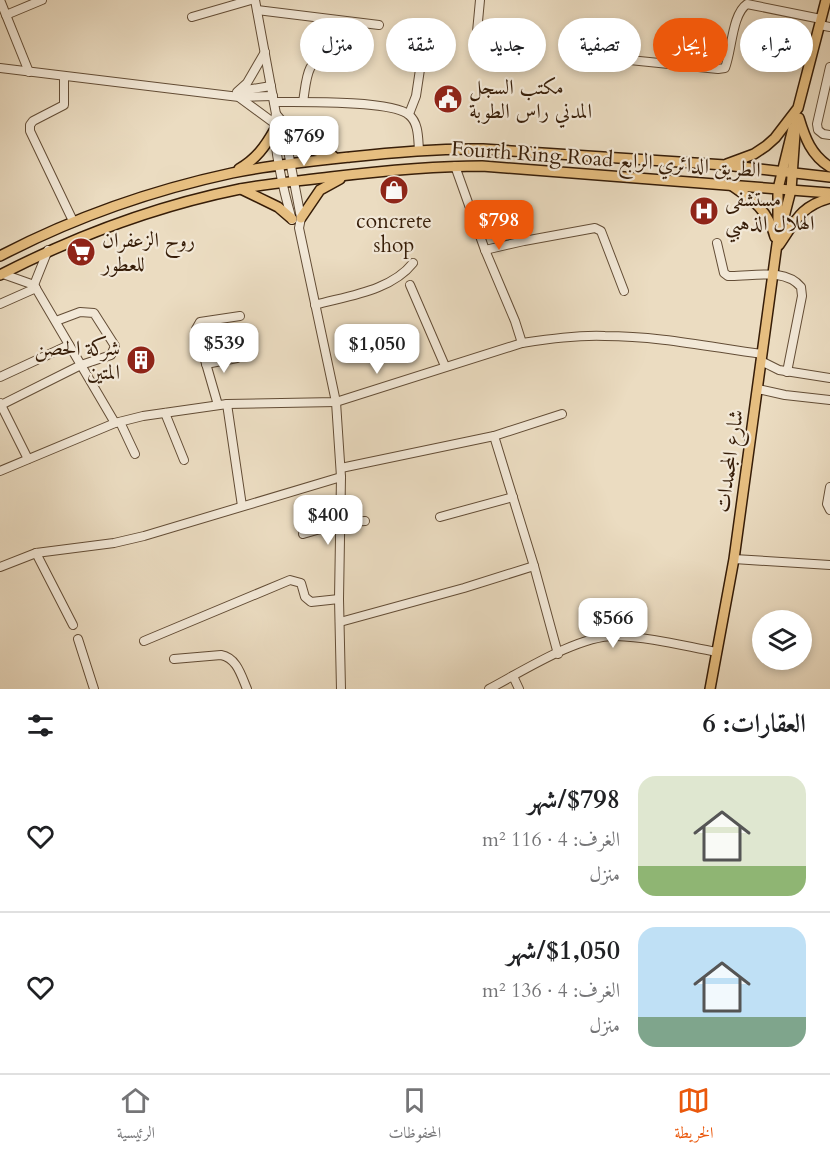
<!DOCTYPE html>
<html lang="ar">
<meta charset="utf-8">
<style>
body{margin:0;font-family:Cardo,Amiri,serif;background:#f6f6f6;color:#202124;direction:rtl;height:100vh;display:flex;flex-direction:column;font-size:22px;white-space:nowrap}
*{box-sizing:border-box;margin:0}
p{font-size:20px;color:#757577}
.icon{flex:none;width:33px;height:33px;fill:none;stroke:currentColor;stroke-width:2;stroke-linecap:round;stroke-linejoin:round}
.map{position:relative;height:689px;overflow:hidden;direction:ltr}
.side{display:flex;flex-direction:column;background:#fff;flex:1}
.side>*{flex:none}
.guide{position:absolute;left:18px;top:18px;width:795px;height:54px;direction:rtl;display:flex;gap:12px}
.tools{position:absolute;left:752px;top:610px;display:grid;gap:12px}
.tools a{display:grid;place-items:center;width:60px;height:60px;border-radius:50%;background:#fff;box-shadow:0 3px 9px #0003;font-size:30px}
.price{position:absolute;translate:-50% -51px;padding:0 14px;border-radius:12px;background:#fff;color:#222;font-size:20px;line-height:39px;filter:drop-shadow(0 2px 3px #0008)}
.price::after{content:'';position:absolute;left:50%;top:36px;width:18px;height:14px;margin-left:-9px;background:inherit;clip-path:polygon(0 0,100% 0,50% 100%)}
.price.on{background:#ea580c;color:#fff}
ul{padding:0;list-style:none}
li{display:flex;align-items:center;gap:18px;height:150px;padding:0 24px}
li+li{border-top:2px solid #e0e0e0}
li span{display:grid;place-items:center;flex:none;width:168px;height:120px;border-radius:18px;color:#555}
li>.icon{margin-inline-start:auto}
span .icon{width:72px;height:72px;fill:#fffc;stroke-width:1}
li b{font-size:26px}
h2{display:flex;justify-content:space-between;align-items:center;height:72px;padding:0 24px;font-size:26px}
.tag{padding:0 21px;border-radius:27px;background:#fff;box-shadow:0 3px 9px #0003;font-size:21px;line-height:54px}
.tag.on{background:#ea580c;color:#fff}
.dock{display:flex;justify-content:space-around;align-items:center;height:84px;border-top:2px solid #e0e0e0;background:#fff;font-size:16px;color:#757577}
.dock a{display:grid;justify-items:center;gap:3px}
.dock .on{color:#ea580c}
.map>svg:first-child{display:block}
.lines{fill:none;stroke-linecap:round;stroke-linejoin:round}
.minor-casing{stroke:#634d36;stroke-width:10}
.major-casing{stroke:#361d08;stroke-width:12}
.minor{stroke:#f2e8d7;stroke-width:8}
.major{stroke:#e6be80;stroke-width:9}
.labels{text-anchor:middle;stroke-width:4.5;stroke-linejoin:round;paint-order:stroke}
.poi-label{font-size:21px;fill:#361d08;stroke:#f2e8d7;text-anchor:start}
.street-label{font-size:21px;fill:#361d08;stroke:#f2e8d7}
</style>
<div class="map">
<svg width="830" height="689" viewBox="0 0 830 689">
<rect width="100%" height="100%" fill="#ebdcc1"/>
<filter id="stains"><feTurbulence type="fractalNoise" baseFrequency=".00333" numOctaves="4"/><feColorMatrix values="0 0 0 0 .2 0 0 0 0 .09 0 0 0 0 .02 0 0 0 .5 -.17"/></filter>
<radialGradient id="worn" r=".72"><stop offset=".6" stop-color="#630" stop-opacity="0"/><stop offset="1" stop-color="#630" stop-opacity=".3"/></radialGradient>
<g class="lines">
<g class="minor-casing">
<g id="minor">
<path d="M0,0l29,72"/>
<path d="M255,0l21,114c-6,23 9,82 16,106"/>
<path d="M257,10l122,15"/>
<path d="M6,15l36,-15"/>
<path d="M192,17l59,-17"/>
<path d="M820,25l10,2"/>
<path d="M477,32l3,-32"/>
<path d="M610,58l108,11 7,-1c7,-18 7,-54 22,-64l74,15"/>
<path d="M830,67l-13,57 1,6 5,4 7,1"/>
<path d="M0,68l239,29 34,-1"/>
<path d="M64,76v29l-31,16 -3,4v6l43,90"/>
<path d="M240,91l31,-5"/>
<path d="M237,92l10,-9 18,-31"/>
<path d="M240,98l34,25"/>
<path d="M274,102c25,0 119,-2 135,13 10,8 9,24 10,35"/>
<path d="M303,102c4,-24 2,-41 28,-51"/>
<path d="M276,114l6,7 3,14 16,83 -2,10 37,174 5,75 -2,122 2,90"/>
<path d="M409,114l7,-18 9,-60"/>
<path d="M455,166l30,84 30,71 7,22"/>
<path d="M717,243l7,30 4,3c23,1 56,-9 73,11l1,9 -15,76"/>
<path d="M485,250l39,-9 71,-13 6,3 23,60"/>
<path d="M3,274l31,11 81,138"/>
<path d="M34,285l14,-35"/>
<path d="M410,285l35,81"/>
<path d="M0,304l36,-16"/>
<path d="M315,305c32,-9 76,-14 98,-42"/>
<path d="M761,361l18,9 51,8"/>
<path d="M206,364l31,-6"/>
<path d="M0,377l69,-32"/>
<path d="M758,389l27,6 45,5"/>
<path d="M0,403l28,56"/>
<path d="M227,404l15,102"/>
<path d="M1,405l80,-40 30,-10 4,-9 -21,-33 -14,-1 -24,9"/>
<path d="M218,405l-22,-76 4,-7 40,-6"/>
<path d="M165,413l19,47"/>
<path d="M120,422l15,32"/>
<path d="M494,436l68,-22"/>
<path d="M341,468l153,-32 40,130 24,88"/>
<path d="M0,471l115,-48 28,-7 84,-12 109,-2 186,-59c27,-4 55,-8 83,-7 53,0 105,11 157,18"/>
<path d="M830,487l-3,17 3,6"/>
<path d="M440,517l73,-20"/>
<path d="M303,534l38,-11 24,-2"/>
<path d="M36,553l37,72"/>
<path d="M734,559l96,6"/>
<path d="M0,567l36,-14 78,-10 30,-7 197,-59"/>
<path d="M340,622l124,-34 70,-22"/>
<path d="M78,639l16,50"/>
<path d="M144,641l146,-61 11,3 4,14 6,5 28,-3"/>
<path d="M174,659l47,-4c16,3 20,20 26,34"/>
<path d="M513,676l6,13"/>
<path d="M489,689c34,-18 90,-54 127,-53 34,1 68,10 101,16"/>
</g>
</g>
<g class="major-casing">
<g id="major">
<path d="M799,118c6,20 12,37 31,49"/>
<path d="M285,135l24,14 24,7"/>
<path d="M727,164l27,-10 12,-8 9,-8 23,-30 28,-108"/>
<path d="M239,169c17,-10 26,-22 36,-40"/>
<path d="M731,185c22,15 37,25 44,52"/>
<path d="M241,189l37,18 14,12"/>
<path d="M301,218l19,-28 20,-11"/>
<path d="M778,229v-40l15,-61"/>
<path d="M779,245c16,-23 21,-39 51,-47"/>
<path d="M0,256c71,-37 153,-66 232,-83 39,-8 79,-12 118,-16 45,-5 88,-9 133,-8l242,16 105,12"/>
<path d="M0,275c76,-39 156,-69 240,-86 30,-6 61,-8 91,-12 50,-6 100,-11 151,-11l348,27"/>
<path d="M710,689l24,-130 43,-315 14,-54 5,-70"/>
</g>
</g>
<use href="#minor" class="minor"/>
<use href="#major" class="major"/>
</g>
<defs>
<g id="civic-disc" transform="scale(1.5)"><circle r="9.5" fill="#8f2418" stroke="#f2e8d7"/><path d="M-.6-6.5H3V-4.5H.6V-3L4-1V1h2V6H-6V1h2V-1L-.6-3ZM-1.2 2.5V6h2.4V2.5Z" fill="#fff"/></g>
<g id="shop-disc" transform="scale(1.5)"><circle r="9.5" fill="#8f2418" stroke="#f2e8d7"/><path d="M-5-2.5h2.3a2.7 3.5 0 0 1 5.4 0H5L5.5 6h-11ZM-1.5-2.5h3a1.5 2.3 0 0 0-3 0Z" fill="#fff"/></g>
<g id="hospital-disc" transform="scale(1.5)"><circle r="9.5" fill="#8f2418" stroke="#f2e8d7"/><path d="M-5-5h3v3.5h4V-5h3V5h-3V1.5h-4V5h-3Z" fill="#fff"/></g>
<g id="supermarket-disc" transform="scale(1.5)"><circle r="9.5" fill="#8f2418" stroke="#f2e8d7"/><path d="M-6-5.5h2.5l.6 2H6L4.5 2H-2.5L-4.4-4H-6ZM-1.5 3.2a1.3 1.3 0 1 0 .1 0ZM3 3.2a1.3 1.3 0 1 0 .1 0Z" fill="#fff"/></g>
<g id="building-disc" transform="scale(1.5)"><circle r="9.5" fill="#8f2418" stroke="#f2e8d7"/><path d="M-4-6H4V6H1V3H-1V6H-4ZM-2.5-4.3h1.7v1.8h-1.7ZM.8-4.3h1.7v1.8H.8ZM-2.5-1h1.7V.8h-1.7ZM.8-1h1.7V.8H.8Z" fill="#fff"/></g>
</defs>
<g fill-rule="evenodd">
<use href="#civic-disc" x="448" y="99"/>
<use href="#shop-disc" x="394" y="190"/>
<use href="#hospital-disc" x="704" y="211"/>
<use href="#supermarket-disc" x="81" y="252"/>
<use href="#building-disc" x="141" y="360"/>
</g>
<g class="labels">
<g class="poi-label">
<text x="469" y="94">مكتب السجل<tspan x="469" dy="24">المدني راس الطوبة</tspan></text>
<text x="725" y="206">مستشفى<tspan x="725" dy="24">الهلال الذهبي</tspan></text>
<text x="394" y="228" text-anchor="middle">concrete<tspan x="394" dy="24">shop</tspan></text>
<text x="102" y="247">روح الزعفران<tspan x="102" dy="24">للعطور</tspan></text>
<text x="120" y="355" text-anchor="end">شركة الحصن<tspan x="120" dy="24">المتين</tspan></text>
</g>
<g class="street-label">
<text transform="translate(606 159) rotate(4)" y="7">Fourth Ring Road الطريق الدائري الرابع</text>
<text transform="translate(729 461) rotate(-82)" y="7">شارع المجمدات</text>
</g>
</g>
<rect width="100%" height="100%" filter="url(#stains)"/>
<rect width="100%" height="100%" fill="url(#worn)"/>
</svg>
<div class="tools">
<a><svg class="icon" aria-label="layers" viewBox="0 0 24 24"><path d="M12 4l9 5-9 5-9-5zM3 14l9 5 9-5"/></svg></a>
</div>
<b class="price" style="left:304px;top:167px">$769</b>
<b class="price on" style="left:499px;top:251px">$798</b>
<b class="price" style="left:224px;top:374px">$539</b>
<b class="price" style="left:377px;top:375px">$1,050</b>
<b class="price" style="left:328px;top:546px">$400</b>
<b class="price" style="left:613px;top:649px">$566</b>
<div class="guide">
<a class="tag">شراء</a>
<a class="tag on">إيجار</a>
<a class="tag">تصفية</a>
<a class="tag">جديد</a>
<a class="tag">شقة</a>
<a class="tag">منزل</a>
</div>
</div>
<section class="side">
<h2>العقارات: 6<svg class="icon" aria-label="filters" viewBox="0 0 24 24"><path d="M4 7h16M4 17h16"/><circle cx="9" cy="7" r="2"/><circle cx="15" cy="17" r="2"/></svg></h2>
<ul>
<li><span style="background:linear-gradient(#dfe7d0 75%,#8fb573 0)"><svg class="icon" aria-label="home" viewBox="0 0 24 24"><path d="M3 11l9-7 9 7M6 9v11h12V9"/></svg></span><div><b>$798/شهر</b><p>الغرف: 4 · 116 m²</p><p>منزل</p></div><svg class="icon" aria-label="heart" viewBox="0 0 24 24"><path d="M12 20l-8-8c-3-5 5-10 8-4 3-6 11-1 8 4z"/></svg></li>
<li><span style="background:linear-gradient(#bfe0f5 75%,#7fa58c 0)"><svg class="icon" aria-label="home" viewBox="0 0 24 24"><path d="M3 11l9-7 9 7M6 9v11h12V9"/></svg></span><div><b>$1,050/شهر</b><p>الغرف: 4 · 136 m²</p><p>منزل</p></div><svg class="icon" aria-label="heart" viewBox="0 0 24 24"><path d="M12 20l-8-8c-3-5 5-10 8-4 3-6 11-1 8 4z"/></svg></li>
</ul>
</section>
<nav class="dock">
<a class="on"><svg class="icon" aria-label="map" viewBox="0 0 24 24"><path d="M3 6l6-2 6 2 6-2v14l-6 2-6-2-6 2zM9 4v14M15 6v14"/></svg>الخريطة</a>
<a><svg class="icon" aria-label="saved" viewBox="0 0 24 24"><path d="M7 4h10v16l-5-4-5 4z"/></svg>المحفوظات</a>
<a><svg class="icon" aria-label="home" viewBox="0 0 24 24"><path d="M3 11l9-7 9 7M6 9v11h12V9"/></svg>الرئيسية</a>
</nav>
